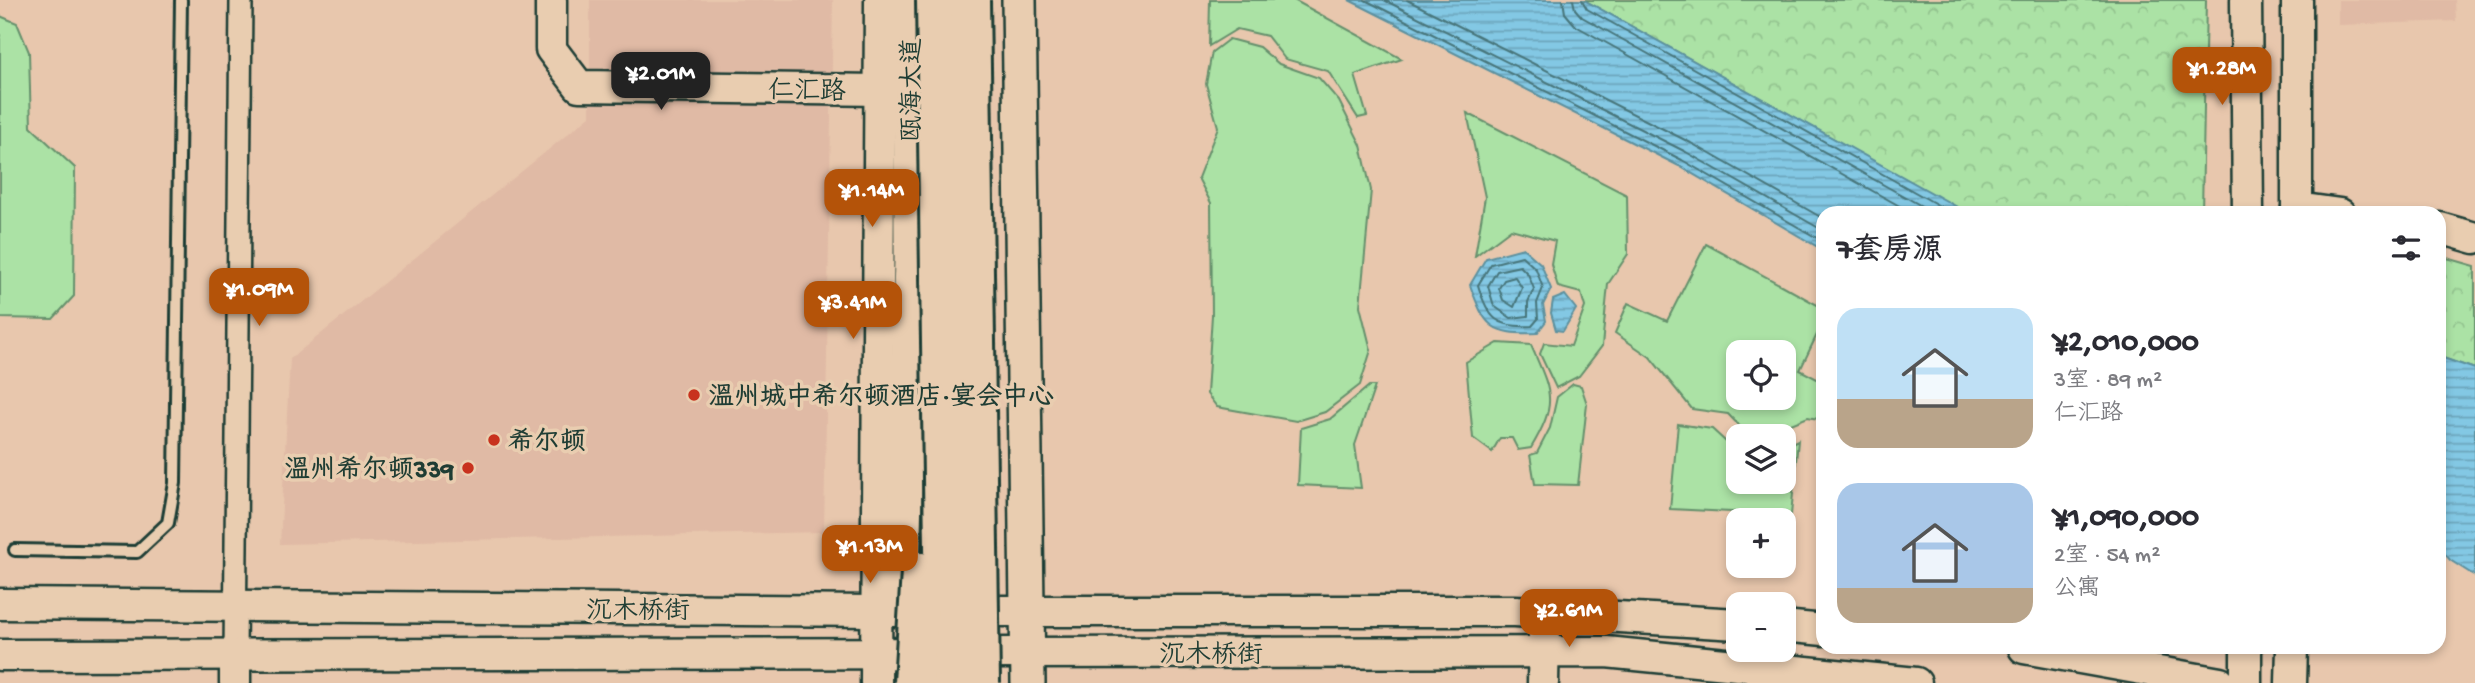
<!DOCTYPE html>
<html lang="zh">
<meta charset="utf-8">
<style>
body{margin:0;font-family:"Gochi Hand","LXGW WenKai TC",sans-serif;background:#f7f7f7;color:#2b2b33;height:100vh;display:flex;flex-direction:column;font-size:26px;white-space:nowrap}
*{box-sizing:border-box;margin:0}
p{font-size:23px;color:#7c7c81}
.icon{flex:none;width:38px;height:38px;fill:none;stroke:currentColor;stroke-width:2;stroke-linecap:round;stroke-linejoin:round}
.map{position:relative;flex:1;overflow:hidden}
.drawer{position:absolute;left:1816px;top:206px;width:630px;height:448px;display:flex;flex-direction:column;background:#fff;border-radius:21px;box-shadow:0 4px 10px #0003}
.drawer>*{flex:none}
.controls{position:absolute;left:1726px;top:340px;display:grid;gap:14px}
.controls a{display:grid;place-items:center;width:70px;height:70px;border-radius:14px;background:#fff;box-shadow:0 4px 10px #0003;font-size:35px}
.price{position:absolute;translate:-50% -60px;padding:0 16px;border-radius:14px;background:#b45309;color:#fff;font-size:23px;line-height:46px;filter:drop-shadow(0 2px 4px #0008)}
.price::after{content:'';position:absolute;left:50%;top:42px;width:21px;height:16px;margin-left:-10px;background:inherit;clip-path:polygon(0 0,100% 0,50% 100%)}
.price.active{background:#222;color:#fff}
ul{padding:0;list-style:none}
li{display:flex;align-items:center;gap:21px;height:175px;padding:0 21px}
li span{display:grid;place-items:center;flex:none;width:196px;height:140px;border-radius:21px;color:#555}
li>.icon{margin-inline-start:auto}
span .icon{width:84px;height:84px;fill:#fffc;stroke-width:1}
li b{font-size:30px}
h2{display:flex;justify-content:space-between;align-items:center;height:84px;padding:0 21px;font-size:30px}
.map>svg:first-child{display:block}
.built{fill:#e0baa5}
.green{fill:#abe2a5;stroke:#65906c;stroke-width:2;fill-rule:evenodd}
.forest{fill:url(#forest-crowns);stroke:#65906c;stroke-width:2}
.water{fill:url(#water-rules);stroke:#5b909e;stroke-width:2}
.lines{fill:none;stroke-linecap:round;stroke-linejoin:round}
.shore{stroke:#47757a;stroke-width:2}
.lane-casing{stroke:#1f3d34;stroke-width:16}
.street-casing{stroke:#1f3d34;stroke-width:26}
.secondary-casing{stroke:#1f3d34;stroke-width:35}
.primary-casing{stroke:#1f3d34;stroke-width:38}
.lane{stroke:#e9cdb0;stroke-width:10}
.street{stroke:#e9cdb0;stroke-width:21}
.secondary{stroke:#e9cdb0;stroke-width:30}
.primary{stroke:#e9cdb0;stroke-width:33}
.highway-bridge-casing{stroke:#1f3d34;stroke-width:44;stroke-linecap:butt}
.highway-bridge{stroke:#e9cdb0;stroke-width:38}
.poi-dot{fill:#c8321e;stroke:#e9cdb0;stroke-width:2.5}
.labels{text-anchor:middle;stroke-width:7;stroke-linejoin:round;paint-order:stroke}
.street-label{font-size:26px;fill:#1f3d34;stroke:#e9cdb0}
.poi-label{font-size:26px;font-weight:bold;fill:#1f3d34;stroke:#e9cdb0;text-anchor:start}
</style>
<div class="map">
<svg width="2475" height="683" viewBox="0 0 2475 683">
<defs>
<pattern id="forest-crowns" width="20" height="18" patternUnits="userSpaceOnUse" patternTransform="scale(1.75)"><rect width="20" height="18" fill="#abe2a5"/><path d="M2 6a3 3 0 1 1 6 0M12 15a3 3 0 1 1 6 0" fill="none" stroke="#93c38f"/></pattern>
<pattern id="water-rules" width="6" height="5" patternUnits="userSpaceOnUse" patternTransform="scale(1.75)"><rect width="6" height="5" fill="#83c8e4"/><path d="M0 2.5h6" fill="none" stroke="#6ba4ba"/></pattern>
</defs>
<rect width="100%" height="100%" fill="#e8c7ad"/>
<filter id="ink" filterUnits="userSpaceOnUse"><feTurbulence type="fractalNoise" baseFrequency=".0143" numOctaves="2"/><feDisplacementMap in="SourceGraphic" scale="14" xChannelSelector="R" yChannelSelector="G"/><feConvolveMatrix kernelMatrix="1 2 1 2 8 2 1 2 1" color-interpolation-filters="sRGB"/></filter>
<g filter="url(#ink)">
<g class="built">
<path d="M590,0h243l-9,532 -544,12 10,-185 300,-243z"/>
<path d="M2338,0h117l1,21 -118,4z"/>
</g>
<g class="green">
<path d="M1210,0h84l108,59 -47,16 12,41 -9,2 -30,-47 -43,-12 -18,-23 -30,-7 -28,17z"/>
<path d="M0,16l17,7 12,29 2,75 44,41 -1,128 -21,23 -53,-1z"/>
<path d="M1229,39l30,8 20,17 40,14 20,23 22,44 10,45 -11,116 11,44 -11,35 -35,27 -29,9 -79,-14 -10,-13 5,-79 -1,-112 -13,-25 20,-51 -12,-43 6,-32z"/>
<path d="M1467,113l160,82 1,59 -20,30 -6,62 -23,30 -23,12 -16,-34 4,-11 27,3 14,-39 -4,-14 -23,-6 -7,-23 4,-23 -44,-12 -36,27 10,-59z"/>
<path d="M1706,244l117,64v14l-23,48 23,12v38l-15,-3 -39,16 -22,1 -19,-20 -36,-5 -42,-52 -35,-24 13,-30 39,18zM1738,352h45v45h-45z"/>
<path d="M1498,343l33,2c20,47 28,56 0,103l-13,2 -6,-12h-12l-8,14 -19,-14 -7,-76z"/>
<path d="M1573,384l8,2 6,18 -9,81 -43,-1 -5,-29 7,-2 13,-25 7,-31z"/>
<path d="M1369,386h6l-20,59 6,43 -63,-3 3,-57 29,-9z"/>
<path d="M1678,424l34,5 26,24v28h45v-34l15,-7 -7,75 -121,-6z"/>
</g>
<g class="forest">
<path d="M1584,0h622l-4,213h-235z"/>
<path d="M2440,256l35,10v103l-35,-12z"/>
</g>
<g class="water">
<path d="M1349,0h235l384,213 -144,1 -1,36 -144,-84z"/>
<path d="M1523,248l18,16 10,25 -8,16 3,16 -9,12c-46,2 -52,-6 -67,-48l16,-27z"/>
<path d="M1565,295l11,14 -13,22 -7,-1 -5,-17 2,-13z"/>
<path d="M2440,357l35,12v207l-25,-16 -10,-12z"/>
</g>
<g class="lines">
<g class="shore">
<path d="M1365,0l317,160 142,82"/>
<path d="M1384,0l302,152 138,79"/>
<path d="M1407,0l284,143 133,76"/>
<path d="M1563,0l2,13 11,13 338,188"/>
<path d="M1573,0l2,9 7,8 354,197"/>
<path d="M1582,0l5,9 367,205"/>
<path d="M1522,256l14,13 7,19 -6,15 1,16 -6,7c-35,2 -44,-7 -54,-41l13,-21z"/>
<path d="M1520,266l8,8 6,15 -6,13v14l-17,2 -17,-12 -6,-20 9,-15z"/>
<path d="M1515,277l7,11 -8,19 -11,-7 -4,-12 5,-8z"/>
</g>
<g class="lane-casing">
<path id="lane" d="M15,550l122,2 31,-29 7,-40 6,-483"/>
</g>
<g class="street-casing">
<path id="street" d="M235,655l6,-655"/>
</g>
<g class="secondary-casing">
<g id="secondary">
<path d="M551,0v49l28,37 300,4"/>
<path d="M2246,0l2,214"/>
<path d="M2297,208l43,6"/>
<path d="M2297,214v-214"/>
<path d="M2440,228l35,10"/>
<path d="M0,604l876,7h639l223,13"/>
<path d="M1783,626l41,4"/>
<path d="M2024,648l196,35"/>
<path d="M0,655l1606,-3 310,31"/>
<path d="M235,683v-28"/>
<path d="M876,683l4,-683"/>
<path d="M1543,683l1,-49"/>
<path d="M2246,683v-35"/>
<path d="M2291,683l1,-35"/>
</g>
</g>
<g class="primary-casing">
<g id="primary">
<path d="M1019,0l9,683"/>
<path d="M902,610l9,-351 -1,-259"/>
</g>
</g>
<use href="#lane" class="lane"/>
<use href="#street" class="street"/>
<use href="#secondary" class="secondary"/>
<use href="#primary" class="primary"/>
<g class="highway-bridge-casing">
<g id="highway-bridge">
<path d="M936,0l10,683"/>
<path d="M970,0l10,683"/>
<path d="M914,683l7,-111"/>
</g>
</g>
<use href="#highway-bridge" class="highway-bridge"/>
</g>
</g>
<g class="poi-dot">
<circle cx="694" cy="395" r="7"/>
<circle cx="494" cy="440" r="7"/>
<circle cx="468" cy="468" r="7"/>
</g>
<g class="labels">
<g class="street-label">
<text transform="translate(807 89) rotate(1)" y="9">仁汇路</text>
<text transform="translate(910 90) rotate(-90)" y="9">瓯海大道</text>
<text x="638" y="618">沉木桥街</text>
<text x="1211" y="662">沉木桥街</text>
</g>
<g class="poi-label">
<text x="708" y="404">温州城中希尔顿酒店·宴会中心</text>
<text x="508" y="449">希尔顿</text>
<text x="454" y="477" text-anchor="end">温州希尔顿339</text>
</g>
</g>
</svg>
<div class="controls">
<a><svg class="icon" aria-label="locate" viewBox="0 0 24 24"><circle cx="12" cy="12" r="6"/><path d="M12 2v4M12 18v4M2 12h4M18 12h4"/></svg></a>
<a><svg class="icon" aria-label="layers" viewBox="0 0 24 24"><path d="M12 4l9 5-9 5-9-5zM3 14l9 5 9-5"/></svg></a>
<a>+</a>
<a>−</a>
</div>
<b class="price" style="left:2222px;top:107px">¥1.28M</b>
<b class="price active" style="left:661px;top:112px">¥2.01M</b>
<b class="price" style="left:872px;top:229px">¥1.14M</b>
<b class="price" style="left:259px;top:328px">¥1.09M</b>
<b class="price" style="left:853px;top:341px">¥3.41M</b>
<b class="price" style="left:870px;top:585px">¥1.13M</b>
<b class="price" style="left:1569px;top:649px">¥2.61M</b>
<section class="drawer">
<h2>7套房源<svg class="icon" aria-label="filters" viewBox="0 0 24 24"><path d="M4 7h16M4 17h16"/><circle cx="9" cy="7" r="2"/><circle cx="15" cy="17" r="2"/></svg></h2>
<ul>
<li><span style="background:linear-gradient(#bfe0f5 65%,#b9a48a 0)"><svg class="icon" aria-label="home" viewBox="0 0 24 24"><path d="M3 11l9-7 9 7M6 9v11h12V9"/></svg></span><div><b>¥2,010,000</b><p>3室 · 89 m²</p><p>仁汇路</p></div></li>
<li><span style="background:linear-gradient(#a9c7e8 75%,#b9a48a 0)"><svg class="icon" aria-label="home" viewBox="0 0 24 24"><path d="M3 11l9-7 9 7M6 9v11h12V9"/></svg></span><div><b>¥1,090,000</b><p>2室 · 54 m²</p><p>公寓</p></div></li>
</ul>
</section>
</div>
